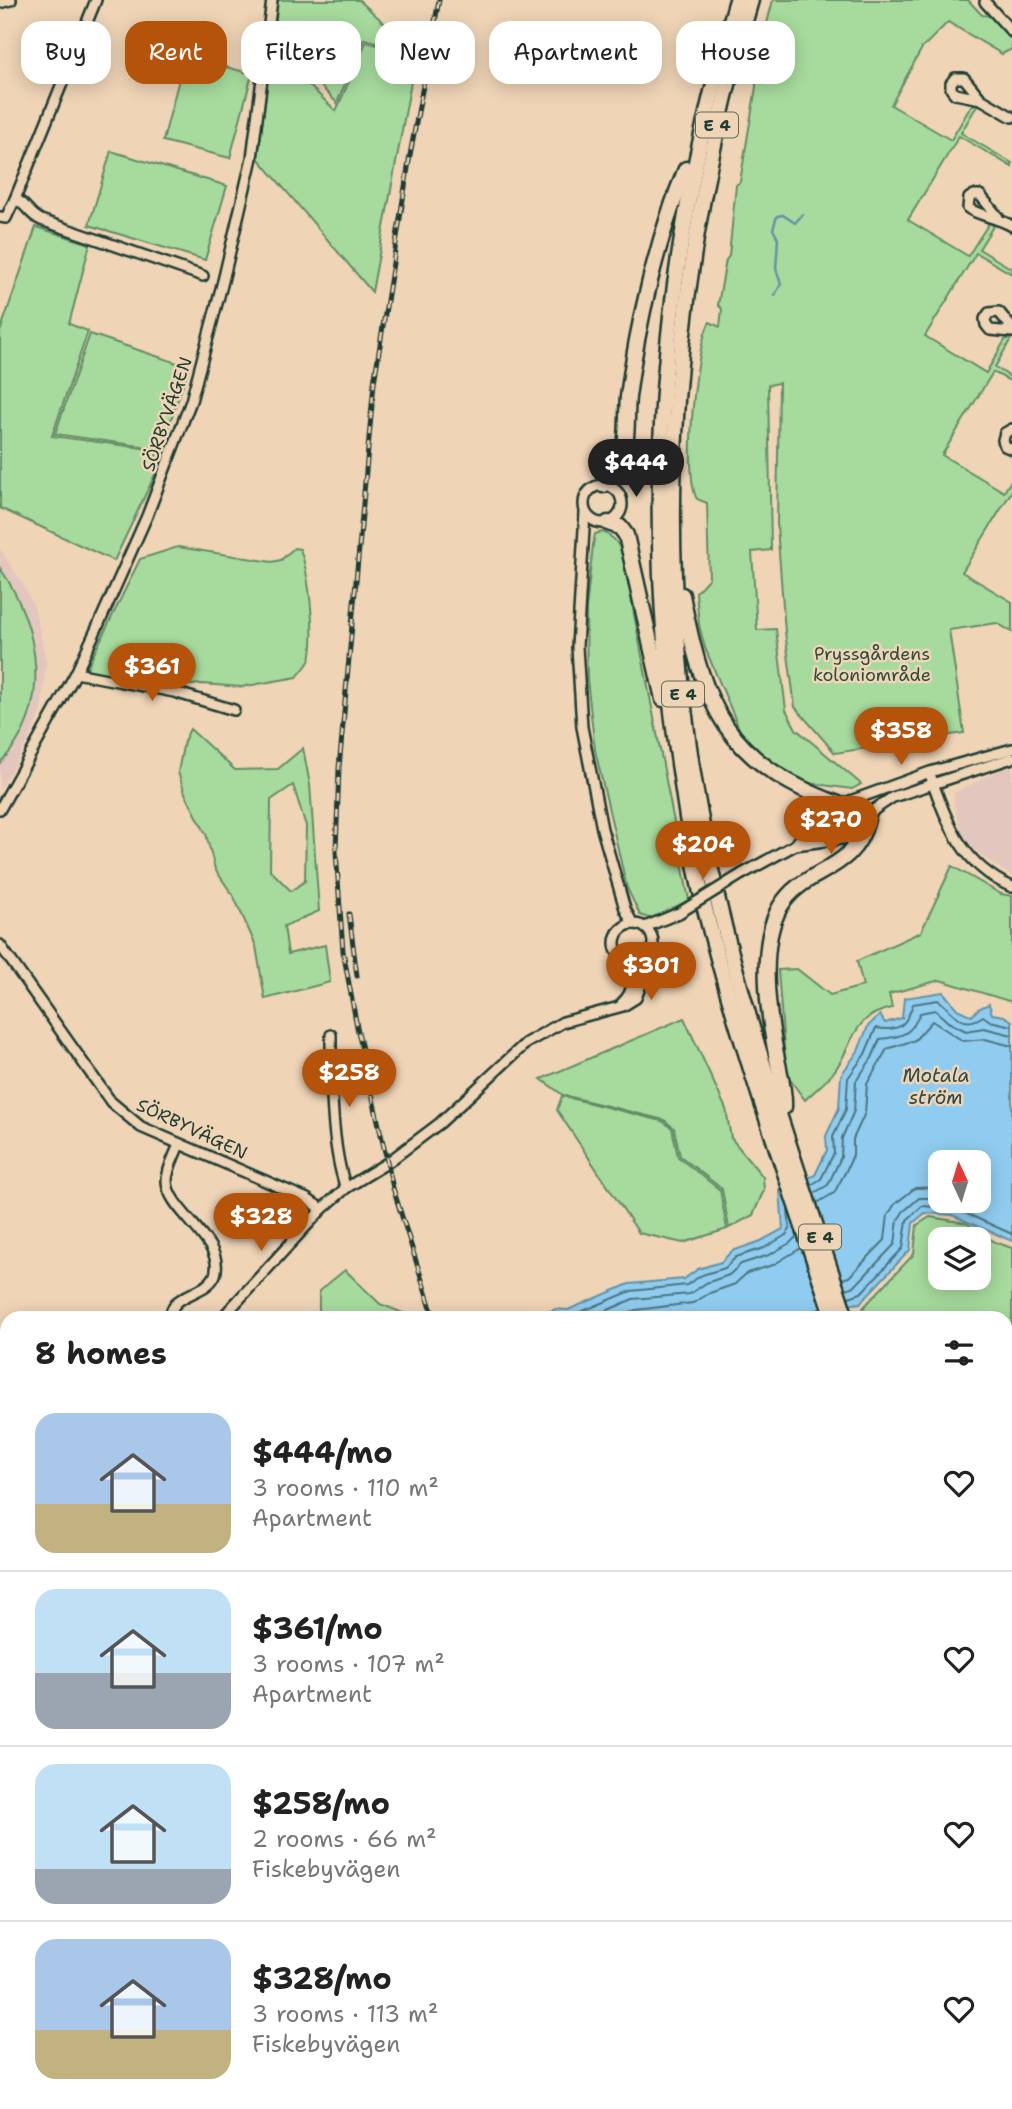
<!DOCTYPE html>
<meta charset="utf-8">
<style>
body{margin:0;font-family:"Shantell Sans",sans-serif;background:#f6f6f6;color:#222;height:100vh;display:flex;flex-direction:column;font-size:26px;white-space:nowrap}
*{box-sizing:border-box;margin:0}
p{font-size:23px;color:#767676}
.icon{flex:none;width:38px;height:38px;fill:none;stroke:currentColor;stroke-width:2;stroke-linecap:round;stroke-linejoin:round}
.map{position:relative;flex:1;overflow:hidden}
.panel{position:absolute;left:0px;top:1311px;width:1013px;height:800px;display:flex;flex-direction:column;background:#fff;border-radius:21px 21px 0 0;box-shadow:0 4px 18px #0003}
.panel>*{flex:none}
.top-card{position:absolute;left:21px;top:21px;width:971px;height:63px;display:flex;gap:14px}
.needle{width:46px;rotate:356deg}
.buttons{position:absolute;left:928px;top:1150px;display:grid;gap:14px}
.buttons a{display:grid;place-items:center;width:63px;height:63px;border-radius:14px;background:#fff;box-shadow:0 4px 18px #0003;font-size:35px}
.price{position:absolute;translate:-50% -60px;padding:0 16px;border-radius:24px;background:#b45309;color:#fff;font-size:23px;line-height:46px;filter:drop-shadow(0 2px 4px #0008)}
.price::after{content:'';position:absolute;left:50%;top:42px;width:21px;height:16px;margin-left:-10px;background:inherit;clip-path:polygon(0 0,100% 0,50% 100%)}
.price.active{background:#222;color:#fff}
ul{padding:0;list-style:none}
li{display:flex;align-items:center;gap:21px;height:175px;padding:0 35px}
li+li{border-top:2px solid #e0e0e0}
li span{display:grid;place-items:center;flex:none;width:196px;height:140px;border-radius:21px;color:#555}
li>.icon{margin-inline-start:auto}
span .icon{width:84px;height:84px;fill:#fffc;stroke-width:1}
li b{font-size:30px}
h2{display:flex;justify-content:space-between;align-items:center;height:84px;padding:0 35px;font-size:30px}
.tag{padding:0 24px;border-radius:21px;background:#fff;box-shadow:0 4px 18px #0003;font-size:24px;line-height:63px}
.tag.active{background:#b45309;color:#fff}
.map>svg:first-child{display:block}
.built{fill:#e3c6bd}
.green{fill:#a7db9d;stroke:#638c68;stroke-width:2;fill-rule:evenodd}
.water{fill:#90ccf0;stroke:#6393a5;stroke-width:2;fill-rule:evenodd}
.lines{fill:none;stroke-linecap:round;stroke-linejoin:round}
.shore{stroke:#4c767f;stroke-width:2}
.stream{stroke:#6393a5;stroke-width:2.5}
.minor-casing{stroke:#1f3d34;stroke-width:14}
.highway-casing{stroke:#1f3d34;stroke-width:19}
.minor{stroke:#efd4b6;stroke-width:9}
.highway{stroke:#efd4b6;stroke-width:14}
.rail-casing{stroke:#1f3d34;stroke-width:5}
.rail{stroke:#efd4b6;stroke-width:2.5;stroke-dasharray:8;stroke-linecap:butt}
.minor-bridge-casing{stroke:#1f3d34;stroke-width:14;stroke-linecap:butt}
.minor-bridge{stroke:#efd4b6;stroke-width:9}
.labels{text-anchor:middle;stroke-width:5;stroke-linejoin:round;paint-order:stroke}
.shield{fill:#efd4b6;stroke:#5d6a5b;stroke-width:2}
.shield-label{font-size:16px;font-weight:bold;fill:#1f3d34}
.street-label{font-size:18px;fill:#1f3d34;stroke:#efd4b6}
.park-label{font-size:18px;fill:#2d4d3e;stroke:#efd4b6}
.water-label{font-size:19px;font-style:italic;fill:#2a4b47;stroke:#efd4b6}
</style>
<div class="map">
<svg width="1012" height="2109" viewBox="0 0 1012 2109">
<rect width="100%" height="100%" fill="#efd4b6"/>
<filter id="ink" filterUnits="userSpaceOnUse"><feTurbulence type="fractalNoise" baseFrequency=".0143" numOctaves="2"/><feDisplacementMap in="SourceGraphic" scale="14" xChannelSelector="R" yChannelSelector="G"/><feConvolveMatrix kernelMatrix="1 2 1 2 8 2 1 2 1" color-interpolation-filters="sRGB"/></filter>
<g filter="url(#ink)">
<g class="built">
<path d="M0,549l22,34 12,24 12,54 -5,50 -13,30 -28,49v-27l15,-19 15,-33 4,-70 -13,-39 -21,-34z"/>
<path d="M1012,764v112l-26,-17 -19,-16 -7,-15 -6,-24v-11z"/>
<path d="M7,1363v403h-7v-400z"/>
</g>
<g class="green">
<path d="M276,0h83l58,53 -53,-14 -27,64 -64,-66z"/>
<path d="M773,0h195l14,15 9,1 21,22v11l-10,5 -54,-32 -26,26 -31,57 60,35 20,-34 8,-4 -18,31 51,30v4l-53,-31 -51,84 60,36 21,-33 8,-3 -18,29 33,20v5l-36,-21 -51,83 61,37 19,-33 7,-3 -17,30 17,11v4l-19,-10 -51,83 62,37 8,-13v12l-50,81 50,30v30l-15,-9 -48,7 15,103 -129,20 -40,-46 -10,-75 -8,-106 2,-143 -11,2 3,165 -19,2 5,78 19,-1 10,81 10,19 65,55 -9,5 -51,-7 -24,-13 -26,-23 -10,-13 -36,-85 -6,-23 -3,-33 13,-14 -2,-75 -10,-4c-14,-23 -2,-154 13,-177l10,5 2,-18 -4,-4 8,-45 3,-4 7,-71 4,-3 16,-95v-21z"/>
<path d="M366,42l50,13 -44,237 -114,-134 13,-109 65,62z"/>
<path d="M185,56l67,18 -22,84 -67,-17z"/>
<path d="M111,151l116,35 -22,74 -116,-35z"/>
<path d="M36,227l54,17 -21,80 19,7 -36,105 106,14 -2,7 4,7 -46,97 -114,-53v-176z"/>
<path d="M90,334l99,33 -28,82 -106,-15z"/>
<path d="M602,532c13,5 17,12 21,25l66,343 -38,19 -11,-4 -13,-27 -32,-138 -8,-71 -1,-69 7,-65 2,-11z"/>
<path d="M178,547l94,15 9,-2 13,-12 6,1c9,24 16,85 10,110 -2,6 -9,13 -13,18l-56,10 -38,-3 -28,2 -28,-3 -61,-13 54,-111z"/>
<path d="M0,568c40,58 54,140 0,195z"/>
<path d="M190,729l45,41 43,-1 25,-21 7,37 9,126 -35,15 4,28 37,-9 5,37 -65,17 -9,-53 -22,-49 -19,-28 -9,-35 -21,-41 -7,-21 6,-31zM293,785l13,41 -1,55 -14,10 -21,-21 1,-70z"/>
<path d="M952,866l49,28 11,2v106l-72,-22 -51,14 3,14c-42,8 -38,38 -59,65 -8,10 -19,18 -28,27l-19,-26 -8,-104 19,-1 33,26 33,-9 -6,-25 64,-29z"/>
<path d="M684,1018l42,91 5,29 32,39 1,13 -11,25 -24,13 -7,-39 -42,-33 -6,-28 -10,-8 -101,-25 -22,-16z"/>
<path d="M562,1096l100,25 10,7 6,29 42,33 7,39 -44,14 -44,-10 -82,-123z"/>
<path d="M930,1217l36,6 29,19 17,6v485h-6v-415h-140l-3,-10 51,-54 3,-29zM940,1239h38v39h-38z"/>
<path d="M345,1270l35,34 36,14h-97v-27z"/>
<path d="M1012,1997v112h-12l-2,-5h8v-99z"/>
<path d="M91,2104h140l-8,5h-136z"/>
<path d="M507,2104h111l-2,5h-110z"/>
</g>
<g class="water">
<path d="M943,992l14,17 15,7 6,-7 11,-5 3,10 12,2 8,5v220l-60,-26 -27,-2 -12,10 -3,27 -50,53 -42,6 -12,9h-277l27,-9 12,1 61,-26 55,-5 14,-10 23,-7 11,-11 29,-10 22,-12 -3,-39 35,-15 12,-25 -1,-14 13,-28 2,-33 17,-24 10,-25 12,-11 5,8 17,-5 2,-20zM940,1162h38v38h-38z"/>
<path d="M7,1806v179l-7,-3v-168z"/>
<path d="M7,2047v57h81l-4,5h-84v-55z"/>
</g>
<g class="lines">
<g class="shore">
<path d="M811,1185l10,-6 13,-26 -1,-16 13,-28 2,-31 17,-24 11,-26c23,4 30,-2 37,-24l25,-4c16,12 24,31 45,16l7,5 22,5"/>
<path d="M814,1193l14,-8 13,-28 1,-19 12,-27 2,-30 16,-23 8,-19c22,-2 32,-5 40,-26l15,-3 13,12 18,9 18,-3 28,7"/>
<path d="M817,1203l17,-10 12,-22 7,-16v-16l12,-26 2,-29 20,-35 28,-9 17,-19 31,20 22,-2 27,7"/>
<path d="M842,1279l7,-2 36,-37 3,-25 7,-11 20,-16 25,-1"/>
<path d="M846,1289l9,-3 40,-42 3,-24 5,-8 16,-14h21"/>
<path d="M849,1297l12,-4 42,-45 4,-28 15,-14 32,2 58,26"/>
<path d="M552,1318l19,-2 60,-25 56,-6 15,-10 23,-7 11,-11 28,-9 22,-13 4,-6 -2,-18"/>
<path d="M590,1318l43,-19 57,-5 16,-11 23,-8 12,-11 28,-9 21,-12 7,-7"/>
<path d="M617,1318l19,-8 57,-7 17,-10 25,-9 12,-11 26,-8 28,-17"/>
</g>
<g class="stream">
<path d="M775,295l6,-11 -5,-15 2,-30 -5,-10 4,-13 6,-1 12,8 8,-9"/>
<path d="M149,2104l10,5"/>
</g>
<g class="minor-casing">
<g id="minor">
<path d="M985,2l27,30"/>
<path d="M0,3l11,-3"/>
<path d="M981,99l-17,-21h-9l-4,5v6l4,5 26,5 31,18"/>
<path d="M15,199c12,5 13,15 26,21l162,56"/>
<path d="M0,217l6,1 9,-19 81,-199"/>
<path d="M998,217l-18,-22h-6l-5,3 -1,10c9,7 31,10 44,18"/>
<path d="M1012,328l-13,-16 -10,1 -4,6 1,6 4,5 22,2"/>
<path d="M1012,429l-7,4 -2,7 2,6 7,3"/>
<circle cx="603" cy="504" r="19"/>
<path d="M585,512l-8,135 5,80 20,102 23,80 8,15"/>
<path d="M76,673l98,19 60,18"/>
<path d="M931,777c16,47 32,89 81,110"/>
<path d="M842,804l88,-32 82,-23"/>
<path d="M0,809l76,-136 26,-56 45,-101 44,-115 32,-120 29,-123 20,-158"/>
<path d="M795,845c12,-13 34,-55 55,-36 6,6 6,13 5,21"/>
<path d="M742,874l53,-29 54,-7 26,-29 18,-12 119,-39"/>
<circle cx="634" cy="943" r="19"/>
<path d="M645,927l34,-14"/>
<path d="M0,945l111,157 30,25 166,72 15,10"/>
<path d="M622,1003c13,-12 12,-26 5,-42"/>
<path d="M331,1035c0,43 0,113 15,153"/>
<path d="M169,1318c2,-5 3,-11 7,-15 10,-10 33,-13 39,-28 11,-34 -48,-64 -48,-94 0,-13 8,-25 12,-37"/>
<path d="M222,1318l100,-109 24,-21 41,-25 53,-40 86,-80 37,-21 60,-16 13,-8 5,-13 4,-26"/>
<path d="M0,1375l7,-2"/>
<path d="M1006,1797l6,3"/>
<path d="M1006,1840l6,1"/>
</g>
</g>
<g class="highway-casing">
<g id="highway">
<path d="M737,0c-76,255 -98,507 -57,770 6,43 12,85 22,127 35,143 86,281 131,421"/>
<path d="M751,0c-88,298 -105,592 -34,897 33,142 84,281 129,421"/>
<path d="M603,485c29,-16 22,-59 25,-88 9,-71 30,-162 58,-228"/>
<path d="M608,523l12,4 6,8 37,164"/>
<path d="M682,595c22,113 44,167 156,209"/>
<path d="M784,1107c1,-18 -5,-36 -8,-53 -8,-42 -18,-108 4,-147 24,-41 74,-32 87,-88"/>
<path d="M892,2109l1,-5"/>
<path d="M904,2109l1,-5"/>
</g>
</g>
<use href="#minor" class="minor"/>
<use href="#highway" class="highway"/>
<g class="rail-casing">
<g id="rail">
<path d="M349,914l8,62"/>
<path d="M434,1318l-41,-130 -36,-161 -14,-76 -7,-100 3,-83 35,-385 36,-228 29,-155"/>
<path d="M247,2109l8,-5"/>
</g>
</g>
<use href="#rail" class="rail"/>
<g class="minor-bridge-casing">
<path id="minor-bridge" d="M679,913l63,-39"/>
</g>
<use href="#minor-bridge" class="minor-bridge"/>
</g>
</g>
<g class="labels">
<g class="shield">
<rect x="696" y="112.5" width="42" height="25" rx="5"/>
<rect x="662" y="681.5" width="42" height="25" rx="5"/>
<rect x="799" y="1224.5" width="42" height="25" rx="5"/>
</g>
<g class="shield-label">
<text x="717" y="131">E 4</text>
<text x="683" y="700">E 4</text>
<text x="820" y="1243">E 4</text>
</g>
<g class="street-label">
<text transform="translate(167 414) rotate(-71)" y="6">SÖRBYVÄGEN</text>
<text transform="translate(192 1129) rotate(25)" y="6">SÖRBYVÄGEN</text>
</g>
<g class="park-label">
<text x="872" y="660">Pryssgårdens<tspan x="872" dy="21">koloniområde</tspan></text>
</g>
<g class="water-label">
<text x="936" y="1082">Motala<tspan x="936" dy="22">ström</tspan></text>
</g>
</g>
</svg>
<div class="buttons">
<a><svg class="needle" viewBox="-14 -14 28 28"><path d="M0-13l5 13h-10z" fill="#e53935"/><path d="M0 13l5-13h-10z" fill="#767676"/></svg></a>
<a><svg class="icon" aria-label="layers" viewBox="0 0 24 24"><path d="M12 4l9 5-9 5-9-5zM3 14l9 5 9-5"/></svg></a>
</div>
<b class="price active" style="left:636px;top:499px">$444</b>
<b class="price" style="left:152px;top:703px">$361</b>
<b class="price" style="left:901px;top:767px">$358</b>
<b class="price" style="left:831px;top:856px">$270</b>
<b class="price" style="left:703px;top:881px">$204</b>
<b class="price" style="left:651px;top:1002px">$301</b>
<b class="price" style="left:349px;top:1109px">$258</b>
<b class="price" style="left:261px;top:1253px">$328</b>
<div class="top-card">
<a class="tag">Buy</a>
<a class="tag active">Rent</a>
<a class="tag">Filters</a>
<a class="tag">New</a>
<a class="tag">Apartment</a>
<a class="tag">House</a>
</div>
<section class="panel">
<h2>8 homes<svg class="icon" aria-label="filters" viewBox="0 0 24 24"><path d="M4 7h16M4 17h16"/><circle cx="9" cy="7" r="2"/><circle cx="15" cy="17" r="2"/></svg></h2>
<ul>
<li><span style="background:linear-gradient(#a9c7e8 65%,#c2b280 0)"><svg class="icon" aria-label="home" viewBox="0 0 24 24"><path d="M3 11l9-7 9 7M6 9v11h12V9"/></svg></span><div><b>$444/mo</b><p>3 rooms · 110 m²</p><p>Apartment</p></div><svg class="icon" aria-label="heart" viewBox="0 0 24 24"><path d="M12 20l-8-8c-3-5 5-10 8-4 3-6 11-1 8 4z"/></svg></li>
<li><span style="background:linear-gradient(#bfe0f5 60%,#9aa5b1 0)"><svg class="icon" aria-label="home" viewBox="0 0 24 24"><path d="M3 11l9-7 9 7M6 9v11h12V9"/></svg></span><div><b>$361/mo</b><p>3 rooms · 107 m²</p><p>Apartment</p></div><svg class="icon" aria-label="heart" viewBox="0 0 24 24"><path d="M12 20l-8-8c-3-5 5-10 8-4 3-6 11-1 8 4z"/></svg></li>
<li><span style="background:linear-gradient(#bfe0f5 75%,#9aa5b1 0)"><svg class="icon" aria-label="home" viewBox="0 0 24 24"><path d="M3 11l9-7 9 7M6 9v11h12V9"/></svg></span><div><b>$258/mo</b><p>2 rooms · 66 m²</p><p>Fiskebyvägen</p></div><svg class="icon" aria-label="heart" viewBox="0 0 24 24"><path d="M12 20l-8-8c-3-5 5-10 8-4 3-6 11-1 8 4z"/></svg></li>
<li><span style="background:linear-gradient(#a9c7e8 65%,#c2b280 0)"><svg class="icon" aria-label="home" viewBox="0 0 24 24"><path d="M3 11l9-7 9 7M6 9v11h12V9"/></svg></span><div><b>$328/mo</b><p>3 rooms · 113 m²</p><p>Fiskebyvägen</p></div><svg class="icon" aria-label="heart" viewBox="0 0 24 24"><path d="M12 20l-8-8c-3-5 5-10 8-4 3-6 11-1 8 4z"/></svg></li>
</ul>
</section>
</div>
